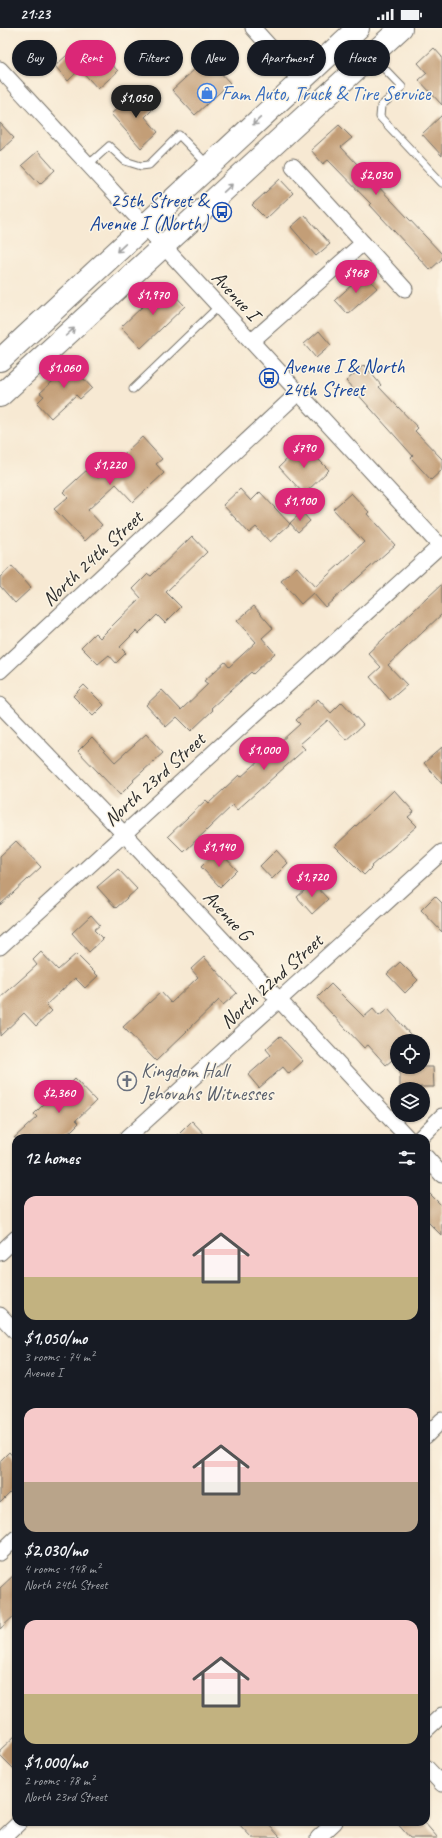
<!DOCTYPE html>
<meta charset="utf-8">
<style>
body{margin:0;font-family:Caveat,sans-serif;background:#20242c;color:#f1f3f6;height:100vh;display:flex;flex-direction:column;font-size:15px;white-space:nowrap}
*{box-sizing:border-box;margin:0}
p{font-size:13px;color:#9ea1a6}
.icon{flex:none;width:22px;height:22px;fill:none;stroke:currentColor;stroke-width:2;stroke-linecap:round;stroke-linejoin:round}
.map{position:relative;flex:1;overflow:hidden}
.drawer{position:absolute;left:12px;top:1106px;width:418px;height:692px;display:flex;flex-direction:column;background:#171b24;border-radius:12px;box-shadow:0 1px 3px #0004}
.drawer>*{flex:none}
.hud{position:absolute;left:12px;top:12px;width:418px;height:36px;display:flex;gap:8px}
.buttons{position:absolute;left:390px;top:1006px;display:grid;gap:8px}
.buttons a{display:grid;place-items:center;width:40px;height:40px;border-radius:50%;background:#171b24;box-shadow:0 1px 3px #0004;font-size:20px}
.price{position:absolute;translate:-50% -34px;padding:0 9px;border-radius:14px;background:#db2777;color:#fff;font-size:13px;line-height:26px;filter:drop-shadow(0 1px 2px #0008)}
.price::after{content:'';position:absolute;left:50%;top:24px;width:12px;height:9px;margin-left:-6px;background:inherit;clip-path:polygon(0 0,100% 0,50% 100%)}
.price.on{background:#222;color:#fff}
ul{padding:0;list-style:none}
li{display:grid;align-content:center;gap:8px;height:212px;padding:0 12px}
li span{display:grid;place-items:center;height:124px;border-radius:12px;color:#555}
li>.icon{margin-inline-start:auto}
span .icon{width:72px;height:72px;fill:#fffc;stroke-width:1}
li b{font-size:17px}
h2{display:flex;justify-content:space-between;align-items:center;height:48px;padding:0 12px;font-size:17px}
.pill{padding:0 14px;border-radius:18px;background:#171b24;box-shadow:0 1px 3px #0004;font-size:14px;line-height:36px}
.pill.on{background:#db2777;color:#fff}
.status{display:flex;justify-content:space-between;align-items:center;height:28px;padding:0 20px;background:#171b24;direction:ltr}
.status svg{height:11px;fill:currentColor}
.map>svg:first-child{display:block}
.building{fill:#c39e77}
.lines{fill:none;stroke-linecap:round;stroke-linejoin:round}
.lane-casing{stroke:#726e66;stroke-width:9}
.street-casing{stroke:#726e66;stroke-width:17}
.primary-casing{stroke:#726e66;stroke-width:24}
.lane{stroke:#fff;stroke-width:7}
.street{stroke:#fff;stroke-width:15}
.primary{stroke:#fff;stroke-width:22}
.oneway{stroke:#a0a0a0}
.labels{text-anchor:middle;stroke-width:3;stroke-linejoin:round;paint-order:stroke}
.shop-label{font-size:20px;fill:#366cbe;stroke:#fcf5e5;text-anchor:start}
.transit-label{font-size:20px;fill:#164399;stroke:#fcf5e5;text-anchor:end}
.street-label{font-size:20px;fill:#2b2b2b;stroke:#fcf5e5}
.worship-label{font-size:20px;fill:#5b616d;stroke:#fcf5e5;text-anchor:start}
</style>
<div class="status"><b>21:23</b><svg viewBox="0 0 49 12"><path d="M0 12V9h3v3zM5 12V6h3v6zM10 12V3h3v9zM15 12V0h3v12zM26 1h20v11H26zM47 4h2v5h-2z"/></svg></div>
<div class="map">
<svg width="442" height="1810" viewBox="0 0 442 1810">
<rect width="100%" height="100%" fill="#fcf5e5"/>
<filter id="ink" filterUnits="userSpaceOnUse"><feTurbulence type="fractalNoise" baseFrequency=".025" numOctaves="2"/><feDisplacementMap in="SourceGraphic" scale="8" xChannelSelector="R" yChannelSelector="G"/><feConvolveMatrix kernelMatrix="1 2 1 2 8 2 1 2 1" color-interpolation-filters="sRGB"/></filter>
<filter id="wash" filterUnits="userSpaceOnUse"><feTurbulence type="fractalNoise" baseFrequency=".012" numOctaves="4" result="noise"/><feDisplacementMap in="SourceGraphic" scale="16" xChannelSelector="R" yChannelSelector="G"/><feGaussianBlur stdDeviation="0.9" result="paint"/><feColorMatrix in="noise" values="0 0 0 0 0 0 0 0 0 0 0 0 0 0 0 0 0 1.4 0 .05"/><feComposite in="paint" operator="in"/></filter>
<g filter="url(#wash)">
<rect width="100%" height="100%" fill="#f7e9d3"/>
<g id="blocks">
<g class="building">
<path d="M77,18l17,19 10,-9 14,15 -20,18 -18,-20 -12,12 -13,-15z"/>
<path d="M434,20l8,9v48l-23,-25 8,-7 -9,-10z"/>
<path d="M207,30l23,25 -35,32 -23,-25z"/>
<path d="M137,63l16,18 -8,8 13,15 -17,16 -30,-34z"/>
<path d="M442,87v41l-20,-22z"/>
<path d="M0,95l14,15 -14,13z"/>
<path d="M339,97l13,13 -11,9 101,107v5l-12,11 -60,-65 1,-1 -43,-44 -5,4 -12,-14z"/>
<path d="M38,123l17,19 -15,14 -18,-19z"/>
<path d="M280,151l13,14 -27,26 -14,-14z"/>
<path d="M305,187l25,29 -14,12 -25,-29z"/>
<path d="M364,246l13,14 -29,26 -13,-14z"/>
<path d="M165,257l20,21 -44,42 -20,-21z"/>
<path d="M319,303l12,14 -15,13 -12,-14z"/>
<path d="M76,332l11,12 -5,5 10,11 -12,11 -4,-4 -25,23 -14,-15 7,-7 -4,-3z"/>
<path d="M364,337l17,20 -2,2 39,41 -3,3 27,28v11l-11,10 -20,-22 2,-2 -67,-75z"/>
<path d="M142,409l20,22 -6,5 8,9 -31,29 -17,-18 -28,26 14,15 -17,16 -31,-32 14,-12 -5,-5 26,-24 9,10z"/>
<path d="M303,416l26,26 -25,24 -25,-27z"/>
<path d="M240,461l11,12 9,-9 30,32 -20,18 -14,-15 -7,6 -26,-28z"/>
<path d="M351,465l18,19 -2,2 28,31 -70,62 -12,-14 -12,11 -20,-23 16,-14 18,20 49,-45 -31,-33z"/>
<path d="M302,484l8,9 -12,11 -8,-9z"/>
<path d="M192,508l15,16 -41,40 15,15 -16,16 -8,-8 -19,19 -2,-3 -16,16 6,6 -10,10 -7,-8 -11,9 -17,-17 14,-14 5,5 18,-18 23,-22 -8,-9 15,-15 3,2z"/>
<path d="M12,538l19,22 -16,15 -15,-17v-9z"/>
<path d="M442,556v30l-54,51 19,20 -17,15 -20,-23 11,-10 -13,-14z"/>
<path d="M254,578l19,22 -11,10 13,15 -22,21 -2,-2 -40,36 2,2 -22,21 -14,-14 -11,10 -20,-22 16,-15 19,20 27,-26 -4,-3 21,-19 4,5 27,-25 -19,-21z"/>
<path d="M84,657l20,20 -11,11 -20,-20z"/>
<path d="M318,671l13,14 11,-11 21,23 -17,15 -18,-20 -28,24 5,5 -68,61 -4,-5 -49,47 -16,-16 38,-36 3,3 30,-28 2,2 59,-53 -4,-4z"/>
<path d="M146,706l17,19 -30,27 1,1 -14,14 -42,-44 14,-14 23,25z"/>
<path d="M442,719v37l-18,-21z"/>
<path d="M394,762l20,22 -6,5 9,9 -46,40 1,1 -8,8 -29,-29z"/>
<path d="M16,813l25,26 -41,38v-49z"/>
<path d="M218,822l19,20 -17,17 -19,-20z"/>
<path d="M276,822l12,13 -16,16 -12,-13z"/>
<path d="M118,841l19,20 -21,19 -19,-21z"/>
<path d="M313,855l15,16 -16,15 -15,-17z"/>
<path d="M435,868l7,7v29l-21,-22z"/>
<path d="M91,887l9,10 -6,5 9,9 -14,13 -17,-19z"/>
<path d="M41,924l17,18 18,-16 22,22 -13,12 -10,-10 -29,27 6,6 -16,15 -12,-13 -24,23v-38l37,-33 -4,-5z"/>
<path d="M204,929l33,36 -14,12 -4,-5 -63,61 -33,-34 38,-35 10,11 27,-26 -7,-8z"/>
<path d="M400,934l18,18 -13,13 -18,-19z"/>
<path d="M331,956l33,33 9,-8 6,7 9,-7 28,32h-19v15l-11,9 -18,-20 -4,3 -47,-50z"/>
<path d="M280,1008l23,25 -14,13 -6,-7 -24,21 -11,-13 23,-20 -5,-6z"/>
<path d="M400,1039h33l1,20h-34z"/>
<path d="M75,1051l21,22 -20,19 3,3 -8,8 -9,7h-48l23,-21 -3,-3 14,-14 3,3z"/>
<path d="M192,1093l16,17h-33z"/>
<path d="M426,1162l16,16v30l-16,-16z"/>
<path d="M9,1424l7,8v27l-16,16v-42z"/>
<path d="M16,1545v41l-16,15v-41z"/>
<path d="M16,1707v36l-16,-16v-5z"/>
<path d="M237,1794h29l15,16h-29z"/>
<path d="M396,1794h28l14,16h-28z"/>
</g>
</g>
</g>
<g filter="url(#ink)">
<use href="#blocks" fill-opacity="0" stroke="#726e66" stroke-width="1"/>
<g class="lines">
<g class="lane-casing">
<g id="lane">
<path d="M373,29l29,30 -21,19 -1,11 62,66"/>
<path d="M89,136l20,-18 16,15 16,5 8,-1 30,-30 29,30"/>
<path d="M133,361l86,-83"/>
</g>
</g>
<g class="street-casing">
<g id="street">
<path d="M253,0l47,52"/>
<path d="M0,41l442,479"/>
<path d="M293,138l112,123"/>
<path d="M252,313l111,-98"/>
<path d="M0,643l299,-279"/>
<path d="M0,677l124,129 284,304"/>
<path d="M0,919l442,-403"/>
<path d="M127,1110l315,-286"/>
<path d="M420,1110l22,-22"/>
<path d="M426,1129l16,18"/>
<path d="M0,1225l16,-15"/>
<path d="M0,1287l16,17"/>
<path d="M426,1408l16,-16"/>
<path d="M0,1525l16,-15"/>
<path d="M426,1702l16,-15"/>
<path d="M426,1739l16,17"/>
<path d="M3,1810l17,-16"/>
<path d="M318,1810l17,-16"/>
</g>
</g>
<g class="primary-casing">
<g id="primary">
<path d="M0,332l358,-332"/>
<path d="M0,368l401,-368"/>
</g>
</g>
<use href="#lane" class="lane"/>
<use href="#street" class="street"/>
<use href="#primary" class="primary"/>
</g>
<defs><path id="oneway-shaft" d="M-6 0H5M1.5-3L5.5 0L1.5 3" fill="none" stroke-width="1.6" stroke-linecap="round" stroke-linejoin="round"/></defs>
<g class="oneway">
<use href="#oneway-shaft" transform="translate(257 93) rotate(137)"/>
<use href="#oneway-shaft" transform="translate(228 160) rotate(-43)"/>
<use href="#oneway-shaft" transform="translate(121 220) rotate(137)"/>
<use href="#oneway-shaft" transform="translate(70 304) rotate(-42)"/>
</g>
</g>
<defs>
<g id="shop-ring" transform="scale(1)"><circle r="9.5" fill="#fcf5e5" stroke="#3f7fe0" stroke-width="1.5"/><path d="M-5-2.5h2.3a2.7 3.5 0 0 1 5.4 0H5L5.5 6h-11ZM-1.5-2.5h3a1.5 2.3 0 0 0-3 0Z" fill="#3f7fe0"/></g>
<g id="bus-ring" transform="scale(1)"><circle r="9.5" fill="#fcf5e5" stroke="#1a4fb4" stroke-width="1.5"/><path d="M-5-6H5V4H4V6H2V4H-2V6H-4V4H-5ZM-3.5-4V0h7V-4ZM-3.5 1.2v1.5H-2V1.2ZM2 1.2v1.5H3.5V1.2Z" fill="#1a4fb4"/></g>
<g id="church-ring" transform="scale(1)"><circle r="9.5" fill="#fcf5e5" stroke="#6b7280" stroke-width="1.5"/><path d="M-1.2-6h2.4v3.5h3.3v2.4h-3.3V6h-2.4V-.1h-3.3v-2.4h3.3Z" fill="#6b7280"/></g>
</defs>
<g fill-rule="evenodd">
<use href="#shop-ring" x="207" y="65"/>
<use href="#bus-ring" x="222" y="184"/>
<use href="#bus-ring" x="269" y="350"/>
<use href="#church-ring" x="127" y="1053"/>
</g>
<g class="labels">
<g class="shop-label">
<text x="221" y="72">Fam Auto, Truck &amp; Tire Service</text>
</g>
<g class="transit-label">
<text x="208" y="179">25th Street &amp;<tspan x="208" dy="23">Avenue I (North)</tspan></text>
<text x="283" y="345" text-anchor="start">Avenue I &amp; North<tspan x="283" dy="23">24th Street</tspan></text>
</g>
<g class="street-label">
<text transform="translate(236 267) rotate(47)" y="7">Avenue I</text>
<text transform="translate(92 530) rotate(-43)" y="7">North 24th Street</text>
<text transform="translate(154 751) rotate(-42)" y="7">North 23rd Street</text>
<text transform="translate(228 887) rotate(47)" y="7">Avenue G</text>
<text transform="translate(271 953) rotate(-42)" y="7">North 22nd Street</text>
</g>
<g class="worship-label">
<text x="141" y="1049">Kingdom Hall<tspan x="141" dy="23">Jehovahs Witnesses</tspan></text>
</g>
</g>
</svg>
<div class="buttons">
<a><svg class="icon" aria-label="locate" viewBox="0 0 24 24"><circle cx="12" cy="12" r="6"/><path d="M12 2v4M12 18v4M2 12h4M18 12h4"/></svg></a>
<a><svg class="icon" aria-label="layers" viewBox="0 0 24 24"><path d="M12 4l9 5-9 5-9-5zM3 14l9 5 9-5"/></svg></a>
</div>
<b class="price on" style="left:136px;top:91px">$1,050</b>
<b class="price" style="left:376px;top:168px">$2,030</b>
<b class="price" style="left:356px;top:266px">$968</b>
<b class="price" style="left:153px;top:288px">$1,970</b>
<b class="price" style="left:64px;top:361px">$1,060</b>
<b class="price" style="left:304px;top:441px">$790</b>
<b class="price" style="left:110px;top:458px">$1,220</b>
<b class="price" style="left:300px;top:494px">$1,100</b>
<b class="price" style="left:264px;top:743px">$1,000</b>
<b class="price" style="left:219px;top:840px">$1,140</b>
<b class="price" style="left:312px;top:870px">$1,720</b>
<b class="price" style="left:59px;top:1086px">$2,360</b>
<div class="hud">
<a class="pill">Buy</a>
<a class="pill on">Rent</a>
<a class="pill">Filters</a>
<a class="pill">New</a>
<a class="pill">Apartment</a>
<a class="pill">House</a>
</div>
<section class="drawer">
<h2>12 homes<svg class="icon" aria-label="filters" viewBox="0 0 24 24"><path d="M4 7h16M4 17h16"/><circle cx="9" cy="7" r="2"/><circle cx="15" cy="17" r="2"/></svg></h2>
<ul>
<li><span style="background:linear-gradient(#f6c9c9 65%,#c2b280 0)"><svg class="icon" aria-label="home" viewBox="0 0 24 24"><path d="M3 11l9-7 9 7M6 9v11h12V9"/></svg></span><div><b>$1,050/mo</b><p>3 rooms · 74 m²</p><p>Avenue I</p></div></li>
<li><span style="background:linear-gradient(#f6c9c9 60%,#b9a48a 0)"><svg class="icon" aria-label="home" viewBox="0 0 24 24"><path d="M3 11l9-7 9 7M6 9v11h12V9"/></svg></span><div><b>$2,030/mo</b><p>4 rooms · 148 m²</p><p>North 24th Street</p></div></li>
<li><span style="background:linear-gradient(#f6c9c9 60%,#c2b280 0)"><svg class="icon" aria-label="home" viewBox="0 0 24 24"><path d="M3 11l9-7 9 7M6 9v11h12V9"/></svg></span><div><b>$1,000/mo</b><p>2 rooms · 78 m²</p><p>North 23rd Street</p></div></li>
</ul>
</section>
</div>
